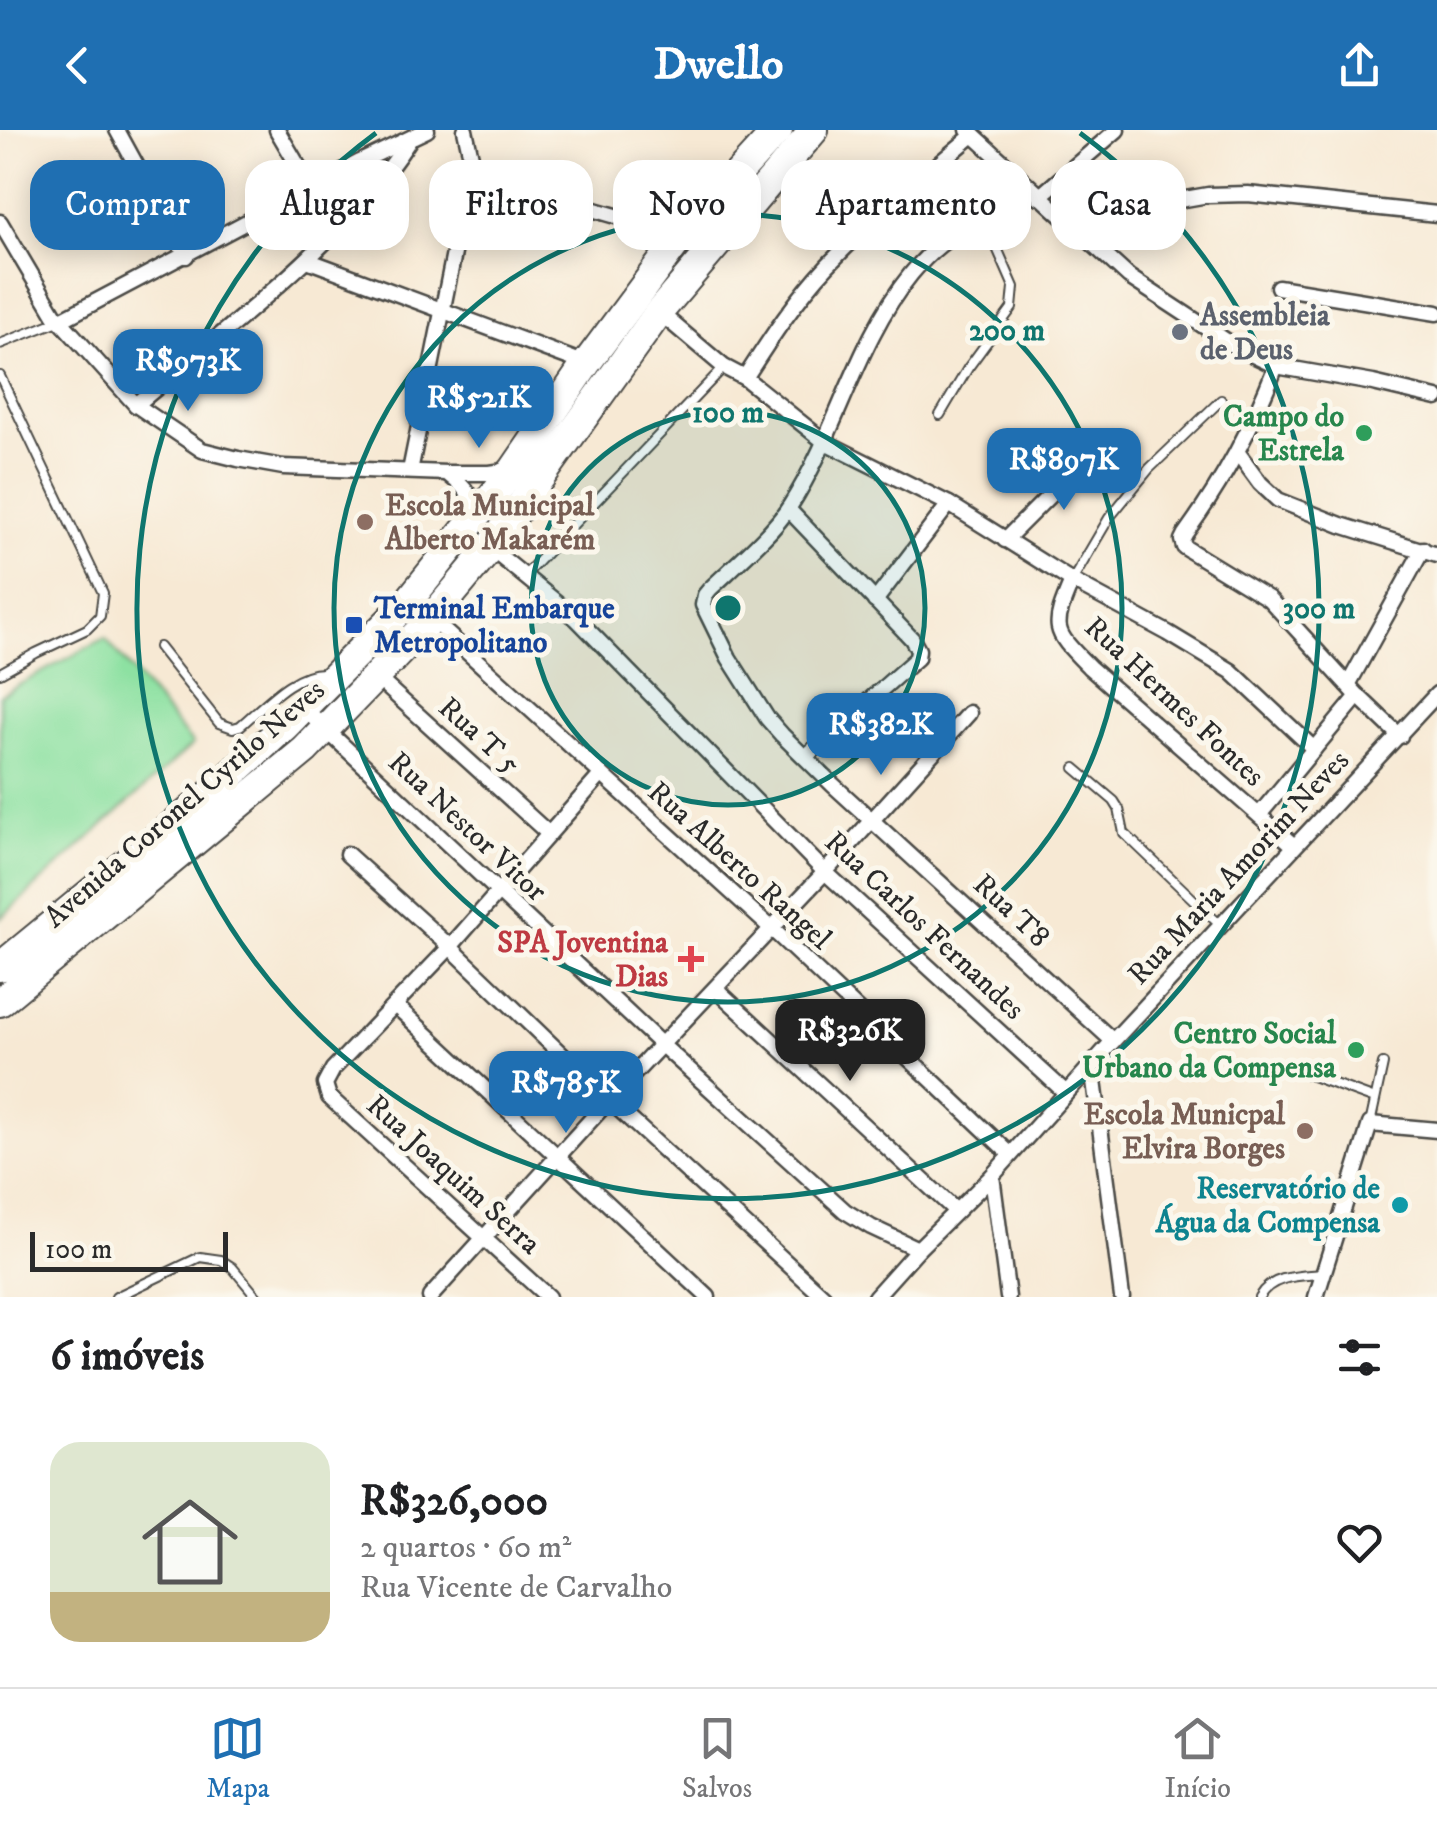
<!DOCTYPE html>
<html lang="pt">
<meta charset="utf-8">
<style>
body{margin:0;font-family:"IM FELL DW Pica",serif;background:#f6f6f6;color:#202124;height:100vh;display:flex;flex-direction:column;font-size:38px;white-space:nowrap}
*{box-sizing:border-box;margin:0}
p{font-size:32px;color:#757577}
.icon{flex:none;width:55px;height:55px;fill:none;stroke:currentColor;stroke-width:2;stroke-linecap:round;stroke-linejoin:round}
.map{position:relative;height:1167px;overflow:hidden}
.details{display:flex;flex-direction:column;background:#fff;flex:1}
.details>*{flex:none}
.hud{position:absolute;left:30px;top:30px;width:1378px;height:90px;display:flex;gap:20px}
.scale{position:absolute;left:30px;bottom:25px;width:198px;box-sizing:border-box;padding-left:10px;border:5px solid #2b2b2b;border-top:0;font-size:28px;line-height:35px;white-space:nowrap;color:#2b2b2b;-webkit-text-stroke:8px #fbf7ec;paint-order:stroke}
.price{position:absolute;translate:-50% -85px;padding:0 22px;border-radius:20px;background:#1f6fb2;color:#fff;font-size:32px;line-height:65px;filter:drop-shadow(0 2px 5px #0008)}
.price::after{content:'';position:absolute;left:50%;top:60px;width:30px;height:22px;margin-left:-15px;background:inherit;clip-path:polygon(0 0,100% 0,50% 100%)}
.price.current{background:#222;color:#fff}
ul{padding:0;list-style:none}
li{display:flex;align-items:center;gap:30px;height:250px;padding:0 50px}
li span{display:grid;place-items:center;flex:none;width:280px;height:200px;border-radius:30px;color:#555}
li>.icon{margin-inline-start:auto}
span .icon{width:120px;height:120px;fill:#fffc;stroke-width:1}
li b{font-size:42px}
h2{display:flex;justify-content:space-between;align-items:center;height:120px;padding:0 50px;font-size:42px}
.pill{padding:0 35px;border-radius:30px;background:#fff;box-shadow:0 5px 25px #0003;font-size:35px;line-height:90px}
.pill.current{background:#1f6fb2;color:#fff}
header{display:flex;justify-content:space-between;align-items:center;height:130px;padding:0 50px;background:#1f6fb2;color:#fff;font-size:45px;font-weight:700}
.menu{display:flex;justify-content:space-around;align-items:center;height:140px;border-top:2px solid #e0e0e0;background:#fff;font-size:28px;color:#757577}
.menu a{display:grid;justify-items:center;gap:5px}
.menu .current{color:#1f6fb2}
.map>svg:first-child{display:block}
.green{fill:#8de1a2;stroke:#5c8666;stroke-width:2.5}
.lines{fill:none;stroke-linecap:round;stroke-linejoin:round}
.lane-casing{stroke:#4a4844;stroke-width:12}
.street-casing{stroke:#4a4844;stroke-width:19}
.highway-casing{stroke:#4a4844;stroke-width:32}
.lane{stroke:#fff;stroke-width:8}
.street{stroke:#fff;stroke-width:14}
.highway{stroke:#fff;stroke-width:28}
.ring{fill:none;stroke:#0f766e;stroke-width:5}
.worship-dot{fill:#6b7280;stroke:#fbf7ec;stroke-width:4}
.leisure-dot{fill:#2e9e5b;stroke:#fbf7ec;stroke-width:4}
.education-dot{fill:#8d6e63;stroke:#fbf7ec;stroke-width:4}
.transit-dot{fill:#1a4fb4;stroke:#fbf7ec;stroke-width:4}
.health-dot{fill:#e0444e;stroke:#fbf7ec;stroke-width:4}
.culture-dot{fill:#0f9aa8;stroke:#fbf7ec;stroke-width:4}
.labels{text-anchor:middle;stroke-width:10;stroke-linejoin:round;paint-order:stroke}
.worship-label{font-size:30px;font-weight:bold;fill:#5b616d;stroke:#fbf7ec;text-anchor:start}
.leisure-label{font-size:30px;font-weight:bold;fill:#27864d;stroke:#fbf7ec;text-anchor:end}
.education-label{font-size:30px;font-weight:bold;fill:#785e54;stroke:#fbf7ec;text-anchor:start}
.transit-label{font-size:30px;font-weight:bold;fill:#164399;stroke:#fbf7ec;text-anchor:start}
.street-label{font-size:30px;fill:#2b2b2b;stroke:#fbf7ec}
.health-label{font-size:30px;font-weight:bold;fill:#be3a42;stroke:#fbf7ec;text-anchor:end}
.culture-label{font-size:30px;font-weight:bold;fill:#0d838f;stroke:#fbf7ec;text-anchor:end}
.centre{fill:#0f766e;stroke:#fbf7ec;stroke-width:5}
.ring-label{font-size:30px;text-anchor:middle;font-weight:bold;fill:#0f766e;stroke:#fbf7ec;stroke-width:10;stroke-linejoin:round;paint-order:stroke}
</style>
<header><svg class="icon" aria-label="back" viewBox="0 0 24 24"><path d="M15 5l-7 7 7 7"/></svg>Dwello<svg class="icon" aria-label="share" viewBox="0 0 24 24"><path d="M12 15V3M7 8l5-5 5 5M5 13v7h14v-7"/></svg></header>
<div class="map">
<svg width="1437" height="1167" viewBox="0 0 1437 1167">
<rect width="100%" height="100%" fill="#fbf7ec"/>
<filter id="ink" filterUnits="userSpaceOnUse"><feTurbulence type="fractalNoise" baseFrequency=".01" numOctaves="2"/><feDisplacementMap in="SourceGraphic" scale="20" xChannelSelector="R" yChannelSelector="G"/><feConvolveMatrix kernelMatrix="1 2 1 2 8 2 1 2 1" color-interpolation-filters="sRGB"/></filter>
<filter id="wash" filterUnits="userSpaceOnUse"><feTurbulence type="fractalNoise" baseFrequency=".0048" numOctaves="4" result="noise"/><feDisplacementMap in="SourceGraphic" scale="40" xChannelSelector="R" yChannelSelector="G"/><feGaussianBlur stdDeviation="2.25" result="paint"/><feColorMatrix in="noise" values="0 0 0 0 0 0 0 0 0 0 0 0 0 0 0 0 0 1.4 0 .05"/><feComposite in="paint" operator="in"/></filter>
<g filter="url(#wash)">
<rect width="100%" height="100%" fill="#f7e9d4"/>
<path class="green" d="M105,508l88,106 -193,175v-224z"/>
</g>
<g filter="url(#ink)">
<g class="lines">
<g class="lane-casing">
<g id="lane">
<path d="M0,214l61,-24"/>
<path d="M0,246l103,217 -3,23 -13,13 -51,24 -36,20"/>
<path d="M940,285l28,-47 44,-60 2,-21 -31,-71"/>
<path d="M525,445l199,-208"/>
<path d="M1072,451l37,-63 40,-49 72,-69"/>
<path d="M159,517l60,76 14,5 7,-2c23,-19 54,-55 85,-53"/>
<path d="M1075,638l39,33 5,8 5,24 96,92"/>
<path d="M1293,939l82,30"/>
<path d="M1370,994l13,-60"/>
<path d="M116,1167l84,-40 21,3 11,7 25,30"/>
<path d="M1259,1167c13,-22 40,-21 64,-23"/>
</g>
</g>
<g class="street-casing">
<g id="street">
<path d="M117,0l69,126"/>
<path d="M277,0l34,58"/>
<path d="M968,0l161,147 105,69 42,20 97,17 64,15"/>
<path d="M470,44l212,61"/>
<path d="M1026,54c-15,11 -29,23 -44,32 -30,20 -47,29 -71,58 -54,66 -74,159 -121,232 -17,27 -56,60 -80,83l-5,6 -2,10 26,53 38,60 15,17 50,49 281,257"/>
<path d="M1039,67l78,-67"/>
<path d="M0,92l55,93 81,90 66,45 36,9 45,8 164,6h43l20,-3"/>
<path d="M1082,104l86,-32 40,-7 40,-1 189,20"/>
<path d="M307,130l279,104"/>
<path d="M1278,157l159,26"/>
<path d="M659,182l65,55 21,11 80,64 124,62 123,77 96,52 63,38 83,78"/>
<path d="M61,190l299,-158 67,-32"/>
<path d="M1276,236c-25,63 -51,113 -91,168l-3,6 2,7 85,52 89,97 42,40"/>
<path d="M745,248c25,-39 51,-79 83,-113 45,-47 95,-88 145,-130"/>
<path d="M136,275c97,-82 204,-159 274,-266"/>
<path d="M1238,323l22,30 18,17 63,25 96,30"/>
<path d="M410,341l60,-297 1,-17 -6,-27"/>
<path d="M448,344c16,13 27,21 23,43"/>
<path d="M788,379l124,130 6,11 -1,8 -112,99"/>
<path d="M1005,410l85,-85"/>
<path d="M490,418l87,71 248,253 240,220"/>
<path d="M1072,451c-21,49 -19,49 17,86l205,179"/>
<path d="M875,471l74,-97"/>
<path d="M431,489l340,309 239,226"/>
<path d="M375,546l174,158"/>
<path d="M1348,555l75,-136"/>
<path d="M303,578l360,338 182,165 26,16 47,22"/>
<path d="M1259,685l99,-119"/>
<path d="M347,724l103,93 159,153 215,197"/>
<path d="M716,859l240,222"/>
<path d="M395,875l313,292"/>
<path d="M1092,935l30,232"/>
<path d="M992,1046l16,121"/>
<path d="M430,1167l179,-197 216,-228 144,-159"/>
<path d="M548,1167l-219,-200 -4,-13 8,-15 117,-122 151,-172"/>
<path d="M875,1167l43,-48 74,-73 121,-135 324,-347"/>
<path d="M1316,1167l54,-173 67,6"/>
</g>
</g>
<g class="highway-casing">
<g id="highway">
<path d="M0,837l207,-170 78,-71 121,-122 108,-135 72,-105 96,-129 96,-105"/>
<path d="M0,872l305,-252 126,-131 59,-71 169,-236 155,-182"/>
</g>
</g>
<use href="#lane" class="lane"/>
<use href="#street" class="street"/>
<use href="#highway" class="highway"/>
</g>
</g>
<circle cx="728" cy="478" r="197" fill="#0f766e" fill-opacity=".12"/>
<g class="ring">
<circle cx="728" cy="478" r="197"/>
<circle cx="728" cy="478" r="394"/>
<path d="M1080 3A591 591 0 1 1 376 3"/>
</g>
<circle class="worship-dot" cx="1180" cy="202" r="10"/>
<g class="leisure-dot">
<circle cx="1364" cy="303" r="10"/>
<circle cx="1356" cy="920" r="10"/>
</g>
<g class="education-dot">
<circle cx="365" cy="392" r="10"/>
<circle cx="1305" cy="1001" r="10"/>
</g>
<rect class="transit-dot" x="344" y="485" width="20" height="20" rx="5"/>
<path class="health-dot" d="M686 814h10v10h10v10h-10v10h-10v-10h-10v-10h10z"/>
<circle class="culture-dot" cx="1400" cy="1075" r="10"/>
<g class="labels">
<g class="worship-label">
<text x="1200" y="195">Assembleia<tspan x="1200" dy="34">de Deus</tspan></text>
</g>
<g class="leisure-label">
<text x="1344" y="296">Campo do<tspan x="1344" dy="34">Estrela</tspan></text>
<text x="1336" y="913">Centro Social<tspan x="1336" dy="34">Urbano da Compensa</tspan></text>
</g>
<g class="education-label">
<text x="385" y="385">Escola Municipal<tspan x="385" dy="34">Alberto Makarém</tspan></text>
<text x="1285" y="994" text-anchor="end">Escola Municpal<tspan x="1285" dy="34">Elvira Borges</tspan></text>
</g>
<g class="transit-label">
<text x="374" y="488">Terminal Embarque<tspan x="374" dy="34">Metropolitano</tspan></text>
</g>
<g class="street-label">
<text transform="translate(1175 571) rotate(43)" y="10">Rua Hermes Fontes</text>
<text transform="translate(480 605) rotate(42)" y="10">Rua T 5</text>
<text transform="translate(184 673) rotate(-41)" y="10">Avenida Coronel Cyrilo Neves</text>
<text transform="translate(468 696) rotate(43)" y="10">Rua Nestor Vitor</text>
<text transform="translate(740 735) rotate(42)" y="10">Rua Alberto Rangel</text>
<text transform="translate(1238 737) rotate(-47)" y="10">Rua Maria Amorim Neves</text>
<text transform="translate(1012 780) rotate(43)" y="10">Rua T8</text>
<text transform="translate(925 795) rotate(43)" y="10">Rua Carlos Fernandes</text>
<text transform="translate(454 1044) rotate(42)" y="10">Rua Joaquim Serra</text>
</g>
<g class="health-label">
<text x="668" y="822">SPA Joventina<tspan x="668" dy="34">Dias</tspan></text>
</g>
<g class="culture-label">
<text x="1380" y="1068">Reservatório de<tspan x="1380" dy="34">Água da Compensa</tspan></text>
</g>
</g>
<circle cx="728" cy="478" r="15" class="centre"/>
<g class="ring-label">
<text x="1007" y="210">200 m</text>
<text x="728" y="292">100 m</text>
<text x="1319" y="488">300 m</text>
</g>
</svg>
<div class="scale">100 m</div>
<b class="price" style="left:188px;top:284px">R$973K</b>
<b class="price" style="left:479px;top:321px">R$521K</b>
<b class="price" style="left:1064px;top:383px">R$897K</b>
<b class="price" style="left:881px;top:648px">R$382K</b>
<b class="price current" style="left:850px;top:954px">R$326K</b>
<b class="price" style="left:566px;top:1006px">R$785K</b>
<div class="hud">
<a class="pill current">Comprar</a>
<a class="pill">Alugar</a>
<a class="pill">Filtros</a>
<a class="pill">Novo</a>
<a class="pill">Apartamento</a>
<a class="pill">Casa</a>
</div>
</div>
<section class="details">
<h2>6 imóveis<svg class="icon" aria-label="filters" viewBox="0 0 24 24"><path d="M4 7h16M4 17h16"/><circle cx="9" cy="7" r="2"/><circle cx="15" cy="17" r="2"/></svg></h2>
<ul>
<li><span style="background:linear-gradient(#dfe7d0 75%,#c2b280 0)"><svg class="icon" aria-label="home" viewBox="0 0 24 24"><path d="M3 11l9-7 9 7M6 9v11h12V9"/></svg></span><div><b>R$326,000</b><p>2 quartos · 60 m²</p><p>Rua Vicente de Carvalho</p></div><svg class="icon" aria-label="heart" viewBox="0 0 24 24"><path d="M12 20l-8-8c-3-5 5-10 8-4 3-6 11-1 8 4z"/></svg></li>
</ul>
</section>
<nav class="menu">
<a class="current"><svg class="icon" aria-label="map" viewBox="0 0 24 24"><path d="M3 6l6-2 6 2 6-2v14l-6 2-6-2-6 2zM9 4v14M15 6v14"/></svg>Mapa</a>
<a><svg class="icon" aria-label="saved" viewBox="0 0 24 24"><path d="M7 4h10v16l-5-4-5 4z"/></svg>Salvos</a>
<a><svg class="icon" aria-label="home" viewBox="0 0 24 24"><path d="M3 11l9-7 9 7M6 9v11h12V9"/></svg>Início</a>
</nav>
